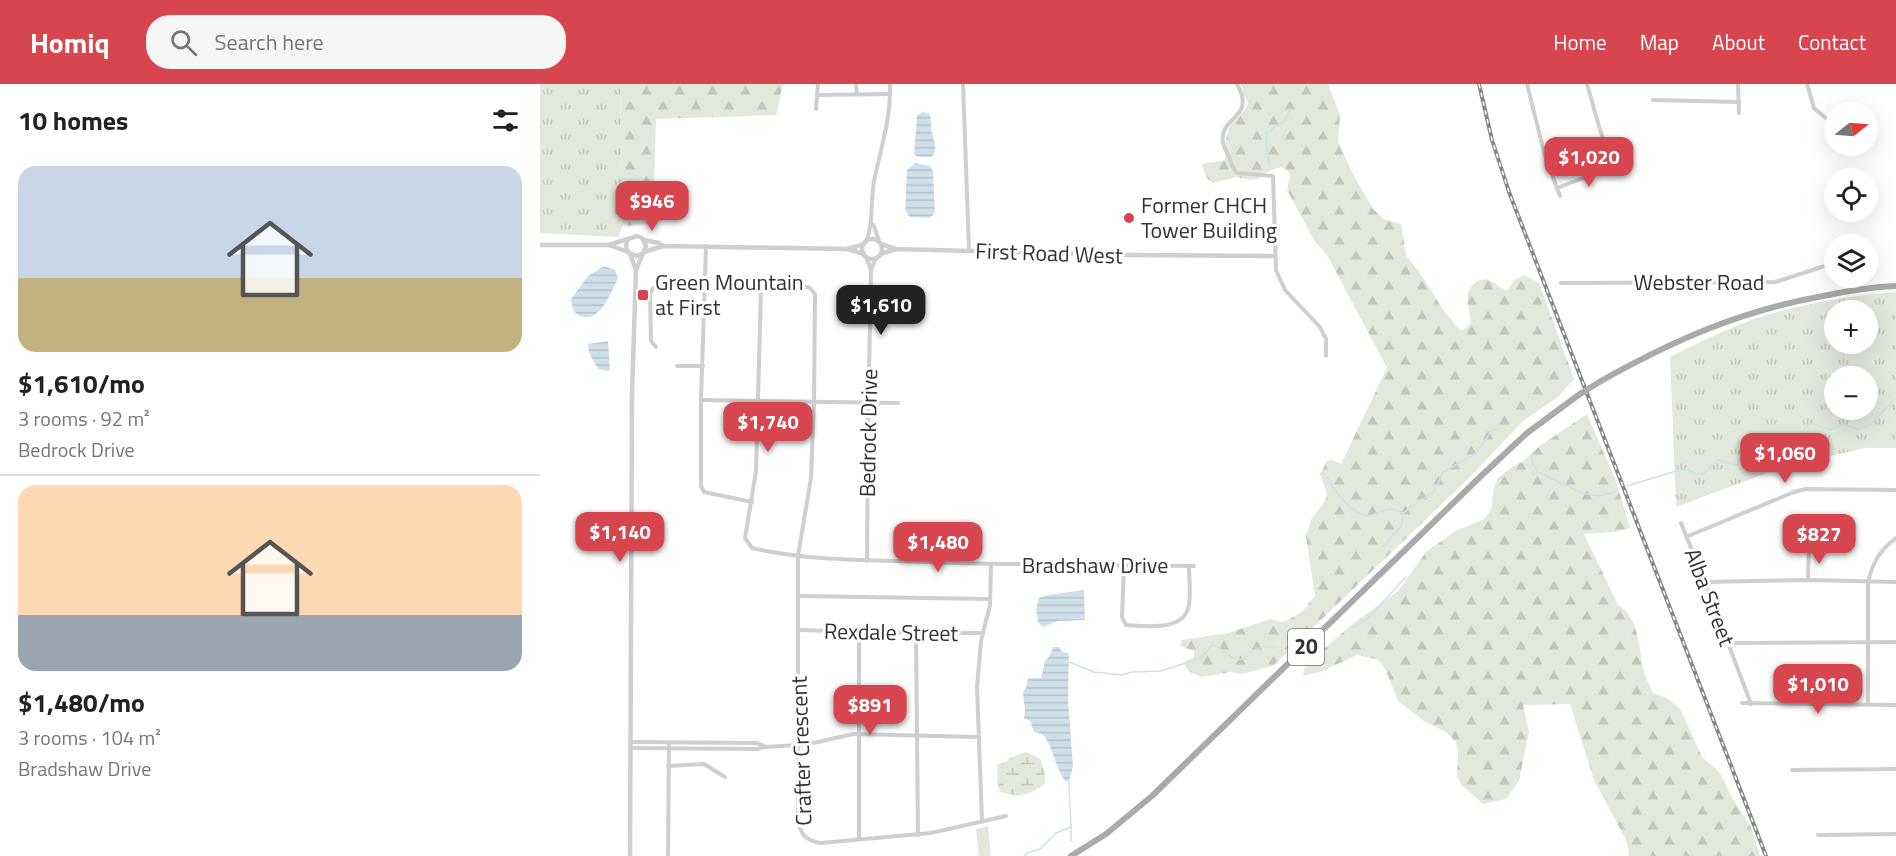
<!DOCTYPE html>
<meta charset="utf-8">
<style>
body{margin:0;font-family:"Titillium Web",sans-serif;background:#f6f6f6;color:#222;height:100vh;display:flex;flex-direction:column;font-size:22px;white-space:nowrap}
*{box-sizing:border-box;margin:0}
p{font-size:20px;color:#767676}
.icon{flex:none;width:33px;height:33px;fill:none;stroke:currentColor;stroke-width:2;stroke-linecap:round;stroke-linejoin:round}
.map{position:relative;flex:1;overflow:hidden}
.drawer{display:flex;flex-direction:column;background:#fff;width:540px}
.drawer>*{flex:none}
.needle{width:39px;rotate:73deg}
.buttons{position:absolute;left:1284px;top:18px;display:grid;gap:12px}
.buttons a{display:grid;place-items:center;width:54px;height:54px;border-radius:50%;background:#fff;box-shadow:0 6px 24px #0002;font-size:30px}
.price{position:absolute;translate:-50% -51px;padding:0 14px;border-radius:12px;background:#d7464e;color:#fff;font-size:20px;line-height:39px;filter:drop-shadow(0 2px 3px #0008)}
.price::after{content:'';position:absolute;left:50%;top:36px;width:18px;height:14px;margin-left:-9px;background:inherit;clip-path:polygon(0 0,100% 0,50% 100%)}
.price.active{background:#222;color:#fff}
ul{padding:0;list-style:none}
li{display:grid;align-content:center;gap:12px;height:318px;padding:0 18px}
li+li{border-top:2px solid #e0e0e0}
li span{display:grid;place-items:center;height:186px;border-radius:18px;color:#555}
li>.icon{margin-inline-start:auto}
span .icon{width:108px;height:108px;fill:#fffc;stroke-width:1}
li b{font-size:26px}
h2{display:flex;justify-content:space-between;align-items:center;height:72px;padding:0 18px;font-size:26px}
header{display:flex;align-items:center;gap:36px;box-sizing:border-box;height:84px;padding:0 30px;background:#d7464e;color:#fff}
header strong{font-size:28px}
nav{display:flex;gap:33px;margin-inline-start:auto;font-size:21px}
.search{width:420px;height:54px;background:#f6f6f6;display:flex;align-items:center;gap:15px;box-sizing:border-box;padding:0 21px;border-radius:24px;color:#767676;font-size:22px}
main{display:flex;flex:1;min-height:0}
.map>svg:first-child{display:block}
.grass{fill:#e2e8dc}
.forest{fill:url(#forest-firs)}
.wetland{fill:url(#wetland-marsh)}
.park{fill:url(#park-tufts);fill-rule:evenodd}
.water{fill:url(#water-rules)}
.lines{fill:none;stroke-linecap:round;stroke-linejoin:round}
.stream{stroke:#d0e0eb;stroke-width:1.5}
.minor{stroke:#cfcfcf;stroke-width:4}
.tertiary{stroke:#cfcfcf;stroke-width:4.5}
.primary{stroke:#aaa;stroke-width:6}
.rail-casing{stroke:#878787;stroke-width:4}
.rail{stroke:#fff;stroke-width:1.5;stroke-dasharray:4.5;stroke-linecap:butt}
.primary-bridge{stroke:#aaa;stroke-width:6}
.poi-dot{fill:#d7464e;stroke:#fff;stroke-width:2}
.labels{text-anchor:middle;stroke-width:6;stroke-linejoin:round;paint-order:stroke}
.shield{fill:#fff;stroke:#707070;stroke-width:1.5}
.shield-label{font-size:21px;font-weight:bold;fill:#323232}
.poi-label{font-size:22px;fill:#323232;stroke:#fff;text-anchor:start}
.street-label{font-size:22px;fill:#323232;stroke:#fff}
</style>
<header>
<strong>Homiq</strong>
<div class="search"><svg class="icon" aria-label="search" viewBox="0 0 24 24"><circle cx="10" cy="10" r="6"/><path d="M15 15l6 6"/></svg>Search here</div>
<nav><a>Home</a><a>Map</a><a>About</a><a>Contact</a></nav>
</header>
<main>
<section class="drawer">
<h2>10 homes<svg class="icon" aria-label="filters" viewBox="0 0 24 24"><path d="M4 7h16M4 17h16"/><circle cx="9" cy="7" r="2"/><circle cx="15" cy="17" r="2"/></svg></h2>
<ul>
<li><span style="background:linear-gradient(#c9d6e8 60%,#c2b280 0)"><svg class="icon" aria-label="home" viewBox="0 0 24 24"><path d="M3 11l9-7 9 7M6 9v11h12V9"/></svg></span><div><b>$1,610/mo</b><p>3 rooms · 92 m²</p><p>Bedrock Drive</p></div></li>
<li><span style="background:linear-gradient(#ffd9b3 70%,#9aa5b1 0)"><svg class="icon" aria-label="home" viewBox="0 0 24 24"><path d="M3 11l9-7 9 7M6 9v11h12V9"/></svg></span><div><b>$1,480/mo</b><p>3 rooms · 104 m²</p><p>Bradshaw Drive</p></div></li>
</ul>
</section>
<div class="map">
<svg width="1356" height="772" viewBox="0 0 1356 772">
<defs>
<pattern id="forest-firs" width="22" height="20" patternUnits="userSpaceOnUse" patternTransform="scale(1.5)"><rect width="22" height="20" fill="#e2e8dc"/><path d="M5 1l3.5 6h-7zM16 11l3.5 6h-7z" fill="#c2c7bd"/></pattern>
<pattern id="wetland-marsh" width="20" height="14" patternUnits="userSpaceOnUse" patternTransform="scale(1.5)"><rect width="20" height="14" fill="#e2e8dc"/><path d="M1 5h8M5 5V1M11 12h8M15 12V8" fill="none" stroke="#c2c7bd"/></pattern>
<pattern id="park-tufts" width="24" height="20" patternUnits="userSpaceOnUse" patternTransform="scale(1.5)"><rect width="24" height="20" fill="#e2e8dc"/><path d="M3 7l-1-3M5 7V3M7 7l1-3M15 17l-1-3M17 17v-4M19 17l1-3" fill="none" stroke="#c2c7bd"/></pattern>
<pattern id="water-rules" width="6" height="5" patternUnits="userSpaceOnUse" patternTransform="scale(1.5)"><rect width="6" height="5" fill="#d0e0eb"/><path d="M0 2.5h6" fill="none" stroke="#b3c1ca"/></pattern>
</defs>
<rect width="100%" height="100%" fill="#fff"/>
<path class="grass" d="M448,742l3,30h-12l-3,-27z"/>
<g class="forest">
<path d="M80,0h163l-7,31 -120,4 -3,105 -30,2z"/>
<path d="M701,0h87l12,31 -2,27 15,32 20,35 11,10 17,5 5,31 18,24 18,29 17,21 6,1 6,-8c-1,-8 -5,-21 -3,-29 3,-10 15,-17 23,-12 7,3 9,8 17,9l7,-11 10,-4 14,8 35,96 -15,17 -37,26 -48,51 -201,193 -31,8 -11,-2 -30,5 -13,-6 -4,-9 10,-5v-6l-14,-5 2,-6 46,-7 42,-14 11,3 5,-1 16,-9 13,-16 -9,-60 5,-16 14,-19 2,-7 -7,-20 7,-13 5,-1 9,4 46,-96 -60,-113 -12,-13 -28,-52 3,-14 -2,-5 -7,-4 -12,4 -12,8 -6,1 -15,-3 -23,6c-8,-5 -9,-10 -11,-19 8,-2 15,-2 23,-4 1,-9 0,-21 3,-29 2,-8 15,-16 20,-27z"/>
<path d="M1047,330l29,67 14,47 -15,4 -31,2 34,71c23,14 20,46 27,70 2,6 6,12 8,18l14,5 14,12 21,47 17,15 6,10 6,14 20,31 9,29h-132l1,-3 -3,-13 -32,-60 -24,-76 -47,1 6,27 -10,49 -13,18 -23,5 -22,-20 -4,-9 1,-23 -2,-10 -10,-10 -22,-11 -26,-20 -12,-30 -7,-11 -22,-5 -34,16 -20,5 2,-11 49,-42 44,-32 28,-39 28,-20 30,-13 7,-9 3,-22 4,-10 15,-12 9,-4 19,-17z"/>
</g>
<path class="wetland" d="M486,668l15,7 4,16v9c-19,13 -24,13 -45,8l-2,-6 -1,-21 11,-4 1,-3z"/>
<g class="park">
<path d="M0,0h80l3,142 -5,11 -78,-4z"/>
<path d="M1356,208v156h-31l-82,19 -107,40 -6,-150c30,-15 61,-31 94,-41 42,-13 87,-21 132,-24zM1294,226h34v34h-34zM1294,292h34v34h-34z"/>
</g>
<g class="water">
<path d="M383,28l7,2c1,5 1,10 1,15 2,10 8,19 1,28h-14l-4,-3 3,-39z"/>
<path d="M375,79l15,3 3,5 2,40 -2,4 -4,3 -19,-1 -5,-6 2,-41z"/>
<path d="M64,182l11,4 3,8c-6,13 -17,42 -34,39 -10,-1 -12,-10 -13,-18l17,-23z"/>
<path d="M68,257l2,29 -3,1 -9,-2c-4,-8 -11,-16 -10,-25z"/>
<path d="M544,506l1,30 -27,1 -15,6 -5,-5 -2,-13 3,-11 9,-3z"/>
<path d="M513,563h6l3,5 7,1 -1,46 5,67 -4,16 -5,-2c-7,-10 -14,-40 -21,-45 -3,-2 -5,-2 -9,-3l-4,-11 -6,-3 1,-7 -2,-19 3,-4 2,-10h13l4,-17 4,-4z"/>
</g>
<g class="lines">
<g class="stream">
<path d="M729,82l-3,-32c10,-11 19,-7 24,-25"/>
<path d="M992,373l1,6 5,9 44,21 17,3 16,-4"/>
<path d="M787,393c7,14 27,42 45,38 16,-4 12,-10 31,-2"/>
<path d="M1087,402l52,-16h10l9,5 5,-1 15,-14 18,5 10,-5 5,-12 10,-4c11,5 28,2 37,-7 5,-5 8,-10 13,-14l19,7 13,-5 15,4 12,-4 26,-27"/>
<path d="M844,462l18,-21 1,-12c7,-4 13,-11 20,-14 13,-8 14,-11 19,-26l34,-20 16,-23 9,-1"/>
<path d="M813,544l15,-10 38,-41"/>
<path d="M529,578l25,10 28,3 10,-3 29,-1 40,-13 11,-13c10,1 20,18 31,14 4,-1 5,-5 8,-7 8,-6 14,-6 23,-4"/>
<path d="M529,698c0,20 3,40 2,59"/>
<path d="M485,772l2,-3 13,-4 16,-16 15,-6"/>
</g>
<g class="minor">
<path d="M316,0l1,10"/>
<path d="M423,0l6,166"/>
<path d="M697,0c20,35 -19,32 -14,59 1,5 4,9 6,14 3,6 3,12 8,16l36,3 3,94 9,20 35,37 6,12v17"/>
<path d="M987,0l18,72 15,40"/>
<path d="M1198,0l1,29"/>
<path d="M1267,0l7,24 13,11"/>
<path d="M277,11l73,-1"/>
<path d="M1113,16l86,2"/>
<path d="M276,25l2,-25"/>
<path d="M1017,104l56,-21 -13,-37 -13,-46"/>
<path d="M332,140l2,2 5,15"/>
<path d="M326,158c8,-20 4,-40 8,-61 7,-34 17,-61 16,-97"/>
<path d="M166,162l-5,154v86l3,6 48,10"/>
<path d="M326,173l5,13 -3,154 -1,137"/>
<path d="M331,186l5,-12"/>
<path d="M1318,194l3,11"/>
<path d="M1021,199l214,-1 59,-19"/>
<path d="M116,263l-5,-6 -1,-47 3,-6 10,-4 42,-1"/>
<path d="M137,282h26"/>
<path d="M161,316l197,3"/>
<path d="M1141,439l24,59 46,122"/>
<path d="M1146,453l108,-45 11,-3 91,1"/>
<path d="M584,482l-2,51 4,8c21,1 58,7 63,-20 2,-12 0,-27 0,-39"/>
<path d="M1268,496l1,-35"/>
<path d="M1165,498l103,-2 88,2"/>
<path d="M258,512l192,3"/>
<path d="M258,546l118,3h67"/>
<path d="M376,549l2,202"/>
<path d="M1188,559l168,-1"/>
<path d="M1202,619l154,2"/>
<path d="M1328,621v-122c4,-20 12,-33 28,-45"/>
<path d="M90,658l127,1 7,3"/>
<path d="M90,664l127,1 7,-2 35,-2 19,-3 35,-8 124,3"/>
<path d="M128,682l36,-2 21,13"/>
<path d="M1252,686l104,-1"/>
<path d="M466,732l-75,17 -110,10c-17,-2 -22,-11 -23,-27v-260l13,-78 3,-76 1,-108 -6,-7 -38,-2 -10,5 -5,181 -11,67 7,10c56,13 115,12 172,14 90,3 180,3 270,4"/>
<path d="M442,737l-5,-134 4,-46 9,-36 1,-41"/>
<path d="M1278,751l78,-1"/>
<path d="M319,755v-206"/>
<path d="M128,772l1,-113"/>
</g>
<g class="tertiary">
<circle cx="332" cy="165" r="10"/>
<path d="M87,156l-1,7 2,5 8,4 6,-2"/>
<path d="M104,156l15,3 4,3"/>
<path d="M341,160l15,5 234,6 145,1"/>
<path d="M0,161h69l19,7"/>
<path d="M69,161l28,-9 5,2 4,8 -10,24 -4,124 -2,462"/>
<path d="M307,165l17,-5"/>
<path d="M104,168l19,-6 184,3 17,5"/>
<path d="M90,170l6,16"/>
<path d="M341,170l15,-5"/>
</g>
<g class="primary">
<path d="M1061,297c73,-41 139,-70 222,-85 24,-5 49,-9 73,-10"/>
<path d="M531,772l35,-22 46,-38 328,-319 47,-44 53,-39"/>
</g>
<g class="rail-casing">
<path id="rail" d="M939,0l13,56 17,52 257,664"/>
</g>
<use href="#rail" class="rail"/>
<path class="primary-bridge" d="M1040,310l21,-13"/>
</g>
<g class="poi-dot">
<circle cx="589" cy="134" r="6"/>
<rect x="97" y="205" width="12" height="12" rx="3"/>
</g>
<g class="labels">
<rect class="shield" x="748" y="545" width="36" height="36" rx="4.5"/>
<g class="shield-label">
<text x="766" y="570">20</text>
</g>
<g class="poi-label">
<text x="601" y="129">Former CHCH<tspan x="601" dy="25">Tower Building</tspan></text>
<text x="115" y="206">Green Mountain<tspan x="115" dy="25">at First</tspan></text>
</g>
<g class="street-label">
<text transform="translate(509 169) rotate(2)" y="8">First Road West</text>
<text x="1159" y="206">Webster Road</text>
<text transform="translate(328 349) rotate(-89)" y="8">Bedrock Drive</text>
<text x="555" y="489">Bradshaw Drive</text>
<text transform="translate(1170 513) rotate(69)" y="8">Alba Street</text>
<text transform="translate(351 548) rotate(1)" y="8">Rexdale Street</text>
<text transform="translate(261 667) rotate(-92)" y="8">Crafter Crescent</text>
</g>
</g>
</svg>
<div class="buttons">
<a><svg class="needle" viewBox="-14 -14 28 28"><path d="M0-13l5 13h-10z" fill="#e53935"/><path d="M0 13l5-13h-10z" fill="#767676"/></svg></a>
<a><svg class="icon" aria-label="locate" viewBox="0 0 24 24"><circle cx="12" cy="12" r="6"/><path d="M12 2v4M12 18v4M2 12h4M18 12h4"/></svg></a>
<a><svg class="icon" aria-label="layers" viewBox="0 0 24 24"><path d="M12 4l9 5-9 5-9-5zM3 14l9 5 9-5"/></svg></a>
<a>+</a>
<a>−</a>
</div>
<b class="price" style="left:1049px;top:104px">$1,020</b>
<b class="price" style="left:112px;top:148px">$946</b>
<b class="price active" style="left:341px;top:252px">$1,610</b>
<b class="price" style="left:228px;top:369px">$1,740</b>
<b class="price" style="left:1245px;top:400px">$1,060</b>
<b class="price" style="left:80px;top:479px">$1,140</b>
<b class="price" style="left:1279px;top:481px">$827</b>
<b class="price" style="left:398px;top:489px">$1,480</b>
<b class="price" style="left:1278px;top:631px">$1,010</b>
<b class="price" style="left:330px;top:652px">$891</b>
</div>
</main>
